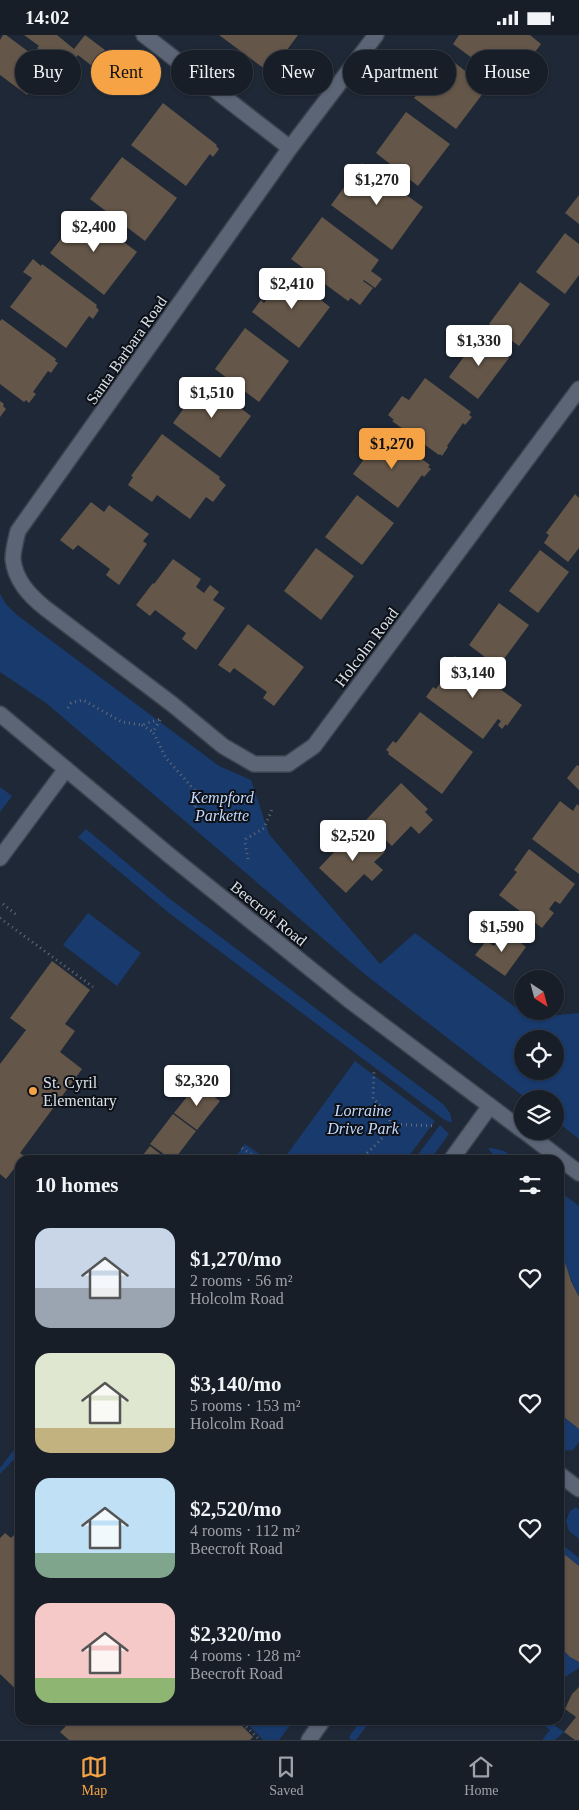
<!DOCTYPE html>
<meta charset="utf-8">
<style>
body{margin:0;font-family:"Times New Roman",serif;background:#242b34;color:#f1f3f6;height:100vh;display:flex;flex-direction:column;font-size:19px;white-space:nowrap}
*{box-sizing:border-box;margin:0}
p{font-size:16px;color:#9ea2a8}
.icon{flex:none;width:28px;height:28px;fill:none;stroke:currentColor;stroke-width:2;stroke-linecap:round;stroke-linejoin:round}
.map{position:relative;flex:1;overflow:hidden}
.panel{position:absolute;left:15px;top:1120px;width:549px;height:570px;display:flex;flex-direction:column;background:#171e28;border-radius:15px;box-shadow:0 1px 4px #0004,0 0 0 1px #363c45}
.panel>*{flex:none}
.hud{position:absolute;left:15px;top:15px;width:550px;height:45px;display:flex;gap:10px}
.needle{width:32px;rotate:144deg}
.buttons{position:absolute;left:514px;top:935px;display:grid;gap:10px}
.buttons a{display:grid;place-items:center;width:50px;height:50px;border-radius:50%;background:#171e28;box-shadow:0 1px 4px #0004,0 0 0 1px #363c45;font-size:25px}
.price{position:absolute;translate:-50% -42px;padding:0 11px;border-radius:5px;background:#fff;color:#222;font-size:16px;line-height:32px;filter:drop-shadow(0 1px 2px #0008)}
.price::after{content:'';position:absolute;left:50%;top:30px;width:15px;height:11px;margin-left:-8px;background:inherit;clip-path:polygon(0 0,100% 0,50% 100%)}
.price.active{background:#f5a345;color:#111}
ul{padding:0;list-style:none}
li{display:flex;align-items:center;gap:15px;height:125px;padding:0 20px}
li span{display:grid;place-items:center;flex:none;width:140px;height:100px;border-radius:15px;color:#555}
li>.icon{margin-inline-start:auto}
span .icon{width:60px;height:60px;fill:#fffc;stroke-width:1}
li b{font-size:21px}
h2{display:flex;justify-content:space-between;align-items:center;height:60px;padding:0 20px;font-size:21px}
.pill{padding:0 18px;border-radius:22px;background:#171e28;box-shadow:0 1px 4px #0004,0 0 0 1px #363c45;font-size:18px;line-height:45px}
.pill.active{background:#f5a345;color:#111}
.status{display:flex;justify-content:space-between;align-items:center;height:35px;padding:0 25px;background:#171e28;direction:ltr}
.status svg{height:14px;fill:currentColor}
.dock{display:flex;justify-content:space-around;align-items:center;height:70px;border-top:1px solid #363c45;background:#171e28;font-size:14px;color:#9ea2a8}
.dock a{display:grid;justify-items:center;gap:2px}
.dock .active{color:#f5a345}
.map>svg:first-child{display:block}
.green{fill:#183a6d;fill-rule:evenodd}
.building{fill:#645648}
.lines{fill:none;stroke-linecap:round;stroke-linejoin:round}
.street-casing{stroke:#3b434f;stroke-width:18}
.secondary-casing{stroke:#3b434f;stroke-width:18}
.path{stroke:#636b77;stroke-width:3;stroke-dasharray:1 4;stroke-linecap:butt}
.street{stroke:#5b6576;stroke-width:15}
.secondary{stroke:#5b6576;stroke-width:15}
.poi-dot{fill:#f5a345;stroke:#0d1117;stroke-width:2}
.labels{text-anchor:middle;stroke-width:4;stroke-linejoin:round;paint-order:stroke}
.street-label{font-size:16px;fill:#dbe1ea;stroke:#0d1117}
.park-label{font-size:16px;font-style:italic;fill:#c4dafc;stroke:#0d1117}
.poi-label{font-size:16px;fill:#dbe1ea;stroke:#0d1117;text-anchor:start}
</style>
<div class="status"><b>14:02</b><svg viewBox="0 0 49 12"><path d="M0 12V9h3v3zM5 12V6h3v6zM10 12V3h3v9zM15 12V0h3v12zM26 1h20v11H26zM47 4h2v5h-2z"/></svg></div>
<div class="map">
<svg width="579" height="1705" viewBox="0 0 579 1705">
<rect width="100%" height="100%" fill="#1f2836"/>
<g class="green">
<path d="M0,559l6,10 11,11 202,151 32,14 18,54 111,130 35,-31 115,85 49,-5v126l-24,-19v-21h-28l-160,-123 -321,-273 -46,-31zM522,1004h33v32h-33z"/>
<path d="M0,752l12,9 -12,16z"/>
<path d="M86,794l84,70 273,205 7,9 2,10 -9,-4 -274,-206 -91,-76z"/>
<path d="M88,878l53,40 -24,33 -54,-41z"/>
<path d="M355,1026l80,60 -29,39h-123z"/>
<path d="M440,1090l9,9 -19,26h-16z"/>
<path d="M245,1109l23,16h-35z"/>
<path d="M491,1113l13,3 14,9h-28l3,-5 -5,-7z"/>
<path d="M559,1156l20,15v91l-14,-31 -6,-26z"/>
<path d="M559,1378l20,16v13l-6,8 -14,1z"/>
<path d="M20,1407v11l-20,21v-6z"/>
<path d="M576,1472l3,3v29l-10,-8 -3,-10 4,-10z"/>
<path d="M559,1507l20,16v8l-20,-16z"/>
<path d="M559,1611l11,11 9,5v6l-14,9 -6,9z"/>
<path d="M244,1685h50l-15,20h-16z"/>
<path d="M361,1685h10l-15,20h-5l-2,-3z"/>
<path d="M538,1685h9l17,12 -9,8h-13l8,-10z"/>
</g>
<g class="building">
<path d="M3,0h3l42,31 -21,29 -27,-20v-35z"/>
<path d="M24,0h33l17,14 11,-14 20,15 -13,16 -14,-11 -11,15 -30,-22 2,-2z"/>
<path d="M219,0h79l-20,27 4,2 -8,12z"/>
<path d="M459,0h71l11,9 -31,42 -57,-42z"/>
<path d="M446,21l41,32 -31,41 -42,-31z"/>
<path d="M163,68l54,42 -1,1 3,3 -6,8 -3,-3 -24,32 -55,-41z"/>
<path d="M406,77l44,32 -32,42 -42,-33z"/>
<path d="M122,122l55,41 -32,43 -55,-42z"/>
<path d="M362,128l61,44 -31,43 -61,-45z"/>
<path d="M579,160v29l-14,-11z"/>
<path d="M83,176l54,41 -33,43 -54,-42z"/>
<path d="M322,182l57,43 -8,11 11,8 -7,9 -11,-8 -1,1 10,7 -13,17 -9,-7 -3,3 -57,-42z"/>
<path d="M565,198l14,11v31l-14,19 -29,-22z"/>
<path d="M33,224l8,7 1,-2 55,41 -1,2 3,3 -6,9 -4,-3 -23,32 -56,-41 22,-29 -9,-6z"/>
<path d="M283,236l47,36 -31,41 -47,-36 9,-12 3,3 13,-18 -3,-1z"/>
<path d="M520,247l30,22 -31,42 -30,-22z"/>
<path d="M2,284l54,40 -1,2 3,2 -7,10 -3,-2 -15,21 3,2 -7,9 -3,-3 -2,2 -24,-18v-63z"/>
<path d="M245,293l44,33 -30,41 -44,-33z"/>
<path d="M479,301l30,22 -31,41 -29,-22z"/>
<path d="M425,343l46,34 -2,3 3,2 -7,8 -2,-2 -16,23 1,1 -6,9 -2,-2 -1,1 -47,-34 2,-1 -6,-5 14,-19 7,4z"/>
<path d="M204,346l47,35 -31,42 -47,-35z"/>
<path d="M0,366l4,3 -1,2 3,3 -6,8z"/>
<path d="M384,397l46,33 -2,2 3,2 -7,8 -2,-2 -24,33 -45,-34z"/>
<path d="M162,399l58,43 -1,2 7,6 -13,17 -7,-5 -16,22 -33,-24 -5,7 -24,-17 5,-8 -2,-1z"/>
<path d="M575,459l4,4v50l-11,14 -24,-19 5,-8 -3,-2z"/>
<path d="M357,460l37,28 -32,42 -37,-28z"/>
<path d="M91,467l13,10 5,-7 40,29 -6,7 4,3 -28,41 -13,-10 4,-6 -32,-24 -5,5 -13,-10z"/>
<path d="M316,513l38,28 -33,44 -37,-29z"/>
<path d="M540,515l29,22 -31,41 -29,-22z"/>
<path d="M173,524l28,20 -5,8 8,6 6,-8 9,7 -6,8 12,8 -29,42 -14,-11 4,-6 -31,-23 -5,6 -14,-11 17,-22 1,1z"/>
<path d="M499,568l30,22 -31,42 -29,-22z"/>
<path d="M248,589l56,43 -30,39 -11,-8 4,-6 -33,-24 -4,5 -12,-8z"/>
<path d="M455,621l67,49 -15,21 -1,-2 -4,5 -4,-4 3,-4 -3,-2 -15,20 -57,-42 7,-10 3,2 15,-21 -3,-2z"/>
<path d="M420,677l53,40 -31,42 -54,-40 1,-2 -3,-2 7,-9 3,2z"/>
<path d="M577,730l2,1v24l-12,-12z"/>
<path d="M401,748l27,26 -3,3 8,8 -14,14 -8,-8 -19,20 -27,-25z"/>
<path d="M560,766l13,10 4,-7 2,2v68l-47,-35z"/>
<path d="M353,797l7,7 6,-5 19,18 -11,10 9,8 -11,11 -8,-7 -18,19 -27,-25z"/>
<path d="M529,814l46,35 -15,20 -5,-3 -6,8 5,4 -12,15 -43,-33 18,-23 -3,-2z"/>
<path d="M506,896l20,16 -21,29 -30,-21 11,-14 8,5z"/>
<path d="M52,926l38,29 -25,34 10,7 -15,21 22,17 -62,84 4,3 -18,23 -6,-5v-110l26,-34 -16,-12z"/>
<path d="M197,1049l23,17 -23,29 -23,-17z"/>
<path d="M173,1079l23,17 -22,29h-2l-22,-16z"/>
<path d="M150,1111l18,14h-29z"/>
<path d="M559,1209l12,37 8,16v132l-20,-16z"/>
<path d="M20,1494v164l-20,-19v-136l5,-5 6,5z"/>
<path d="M559,1515l20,16v96l-9,-5 -11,-11z"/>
<path d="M579,1652v53h-4l-11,-8 12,-15 -11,-8 7,-15z"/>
<path d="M62,1685h174l17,17 -3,3h-181l-9,-8 7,-7z"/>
</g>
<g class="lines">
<g class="street-casing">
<g id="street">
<path d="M144,0l146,113"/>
<path d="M376,0l-86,113 -272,383c-2,8 -5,19 -5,28 2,21 16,36 32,49l127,96 51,42 31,18h34l26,-18 265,-357"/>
<path d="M0,823l66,-89"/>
<path d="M451,1125l39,-54"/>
<path d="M559,1439l20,15"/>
<path d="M309,1705l14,-20"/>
</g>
</g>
<g class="secondary-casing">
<g id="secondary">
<path d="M0,679l169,141 180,145 173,130"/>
<path d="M524,1096l55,42"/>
</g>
</g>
<g class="path">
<path d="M68,673l3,-5 12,-3 39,22 20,3 18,-6"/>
<path d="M160,685l-7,12 13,26 32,36 2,6 -7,10"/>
<path d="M142,690l11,7"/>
<path d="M248,824l-3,-16 1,-4 18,-11 9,-21"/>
<path d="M3,869l15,12"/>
<path d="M0,883l93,69"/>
<path d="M391,1089l44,2"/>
<path d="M242,1113l17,12"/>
<path d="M360,1125c12,-13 35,-28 29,-47l-16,-14 1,-28"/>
<path d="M239,1685l21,20"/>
</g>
<use href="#street" class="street"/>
<use href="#secondary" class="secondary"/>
</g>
<circle class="poi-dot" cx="33" cy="1056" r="5"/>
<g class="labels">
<g class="street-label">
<text transform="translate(126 315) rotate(-55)" y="6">Santa Barbara Road</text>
<text transform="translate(366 612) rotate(-53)" y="6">Holcolm Road</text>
<text transform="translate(269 878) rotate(39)" y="6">Beecroft Road</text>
</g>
<g class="park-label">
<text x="222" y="768">Kempford<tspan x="222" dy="18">Parkette</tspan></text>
<text x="363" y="1081">Lorraine<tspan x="363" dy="18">Drive Park</tspan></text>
</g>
<g class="poi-label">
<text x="43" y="1053">St. Cyril<tspan x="43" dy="18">Elementary</tspan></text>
</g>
</g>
</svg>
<div class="buttons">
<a><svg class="needle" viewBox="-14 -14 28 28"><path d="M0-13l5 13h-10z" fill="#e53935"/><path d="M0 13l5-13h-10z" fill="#9ea2a8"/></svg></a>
<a><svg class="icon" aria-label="locate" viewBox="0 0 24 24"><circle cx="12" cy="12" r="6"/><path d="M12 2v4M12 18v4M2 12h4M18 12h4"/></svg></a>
<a><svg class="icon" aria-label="layers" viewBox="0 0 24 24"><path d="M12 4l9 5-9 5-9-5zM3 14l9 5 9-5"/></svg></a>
</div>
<b class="price" style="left:377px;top:171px">$1,270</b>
<b class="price" style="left:94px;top:218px">$2,400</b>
<b class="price" style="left:292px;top:275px">$2,410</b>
<b class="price" style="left:479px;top:332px">$1,330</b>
<b class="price" style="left:212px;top:384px">$1,510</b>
<b class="price active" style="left:392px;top:435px">$1,270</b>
<b class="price" style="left:473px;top:664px">$3,140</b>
<b class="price" style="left:353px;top:827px">$2,520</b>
<b class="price" style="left:502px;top:918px">$1,590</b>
<b class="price" style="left:197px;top:1072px">$2,320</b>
<div class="hud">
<a class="pill">Buy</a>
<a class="pill active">Rent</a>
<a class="pill">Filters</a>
<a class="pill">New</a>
<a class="pill">Apartment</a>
<a class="pill">House</a>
</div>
<section class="panel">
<h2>10 homes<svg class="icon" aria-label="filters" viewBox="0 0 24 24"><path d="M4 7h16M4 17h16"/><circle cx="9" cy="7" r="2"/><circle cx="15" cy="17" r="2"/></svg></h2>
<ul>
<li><span style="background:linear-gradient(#c9d6e8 60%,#9aa5b1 0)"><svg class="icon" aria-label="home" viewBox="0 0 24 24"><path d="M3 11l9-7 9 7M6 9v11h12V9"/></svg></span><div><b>$1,270/mo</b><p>2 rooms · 56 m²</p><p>Holcolm Road</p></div><svg class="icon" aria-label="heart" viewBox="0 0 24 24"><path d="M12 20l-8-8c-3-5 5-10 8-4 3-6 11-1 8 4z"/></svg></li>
<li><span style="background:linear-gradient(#dfe7d0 75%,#c2b280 0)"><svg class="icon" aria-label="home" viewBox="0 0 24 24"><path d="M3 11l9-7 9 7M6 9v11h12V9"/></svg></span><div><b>$3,140/mo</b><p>5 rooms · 153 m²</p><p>Holcolm Road</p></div><svg class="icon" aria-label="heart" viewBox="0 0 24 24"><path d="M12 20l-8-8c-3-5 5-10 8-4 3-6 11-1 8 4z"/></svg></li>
<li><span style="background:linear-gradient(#bfe0f5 75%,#7fa58c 0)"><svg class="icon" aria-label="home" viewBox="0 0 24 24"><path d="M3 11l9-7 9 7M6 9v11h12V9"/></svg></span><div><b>$2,520/mo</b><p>4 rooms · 112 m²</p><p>Beecroft Road</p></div><svg class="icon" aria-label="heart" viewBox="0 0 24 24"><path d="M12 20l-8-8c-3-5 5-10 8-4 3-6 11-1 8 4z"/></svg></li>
<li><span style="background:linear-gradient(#f6c9c9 75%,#8fb573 0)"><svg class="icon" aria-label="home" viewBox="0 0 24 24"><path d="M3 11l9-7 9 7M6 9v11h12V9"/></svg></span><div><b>$2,320/mo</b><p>4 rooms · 128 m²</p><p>Beecroft Road</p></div><svg class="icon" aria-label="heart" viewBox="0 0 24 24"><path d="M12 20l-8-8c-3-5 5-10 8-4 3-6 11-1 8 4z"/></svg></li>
</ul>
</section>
</div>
<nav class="dock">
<a class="active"><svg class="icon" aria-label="map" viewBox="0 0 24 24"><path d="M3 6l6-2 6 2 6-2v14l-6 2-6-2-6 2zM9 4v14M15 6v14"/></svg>Map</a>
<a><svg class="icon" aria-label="saved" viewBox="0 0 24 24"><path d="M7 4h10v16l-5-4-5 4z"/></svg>Saved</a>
<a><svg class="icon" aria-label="home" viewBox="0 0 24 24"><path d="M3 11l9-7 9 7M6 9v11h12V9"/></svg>Home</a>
</nav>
